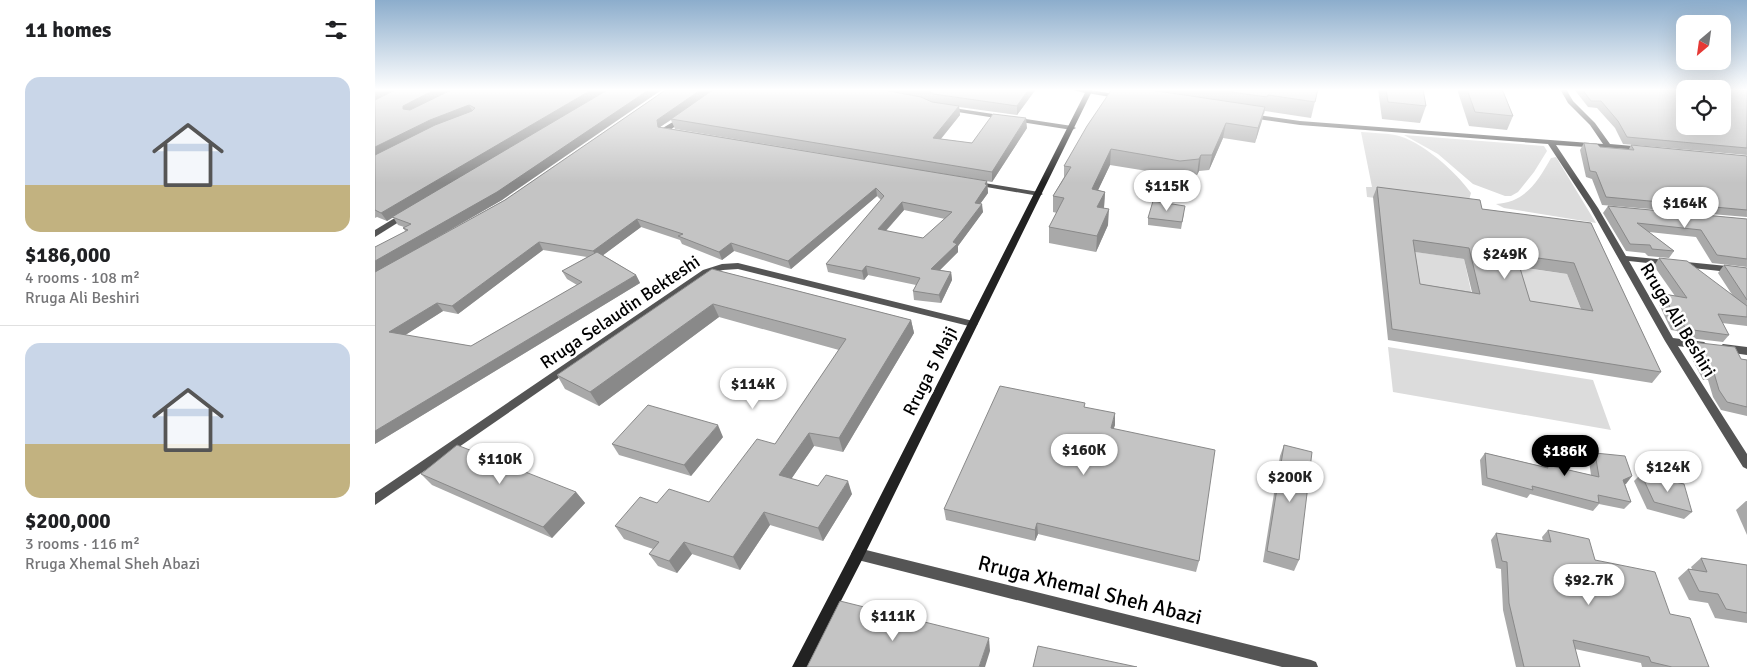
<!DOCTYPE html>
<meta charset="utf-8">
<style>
body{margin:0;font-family:Signika,sans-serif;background:#f6f6f6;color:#202124;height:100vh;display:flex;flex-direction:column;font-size:19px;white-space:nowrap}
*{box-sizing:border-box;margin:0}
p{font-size:16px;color:#757577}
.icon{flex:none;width:28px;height:28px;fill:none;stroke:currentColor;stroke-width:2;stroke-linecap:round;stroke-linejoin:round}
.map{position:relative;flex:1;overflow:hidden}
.details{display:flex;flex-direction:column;background:#fff;width:375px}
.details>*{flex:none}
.needle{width:32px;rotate:209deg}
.fabs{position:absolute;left:1301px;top:15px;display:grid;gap:10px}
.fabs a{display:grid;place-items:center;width:55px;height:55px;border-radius:10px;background:#fff;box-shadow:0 5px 20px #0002;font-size:25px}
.price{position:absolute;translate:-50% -42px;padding:0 11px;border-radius:18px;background:#fff;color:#222;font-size:16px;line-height:32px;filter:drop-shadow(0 1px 2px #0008)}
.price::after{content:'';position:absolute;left:50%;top:30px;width:15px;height:11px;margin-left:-8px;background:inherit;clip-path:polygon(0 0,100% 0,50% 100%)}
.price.current{background:#000;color:#fff}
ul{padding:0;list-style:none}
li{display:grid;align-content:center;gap:10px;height:265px;padding:0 25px}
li+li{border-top:1px solid #e0e0e0}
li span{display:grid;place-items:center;height:155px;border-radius:15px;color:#555}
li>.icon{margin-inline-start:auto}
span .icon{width:90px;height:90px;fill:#fffc;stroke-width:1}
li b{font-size:21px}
h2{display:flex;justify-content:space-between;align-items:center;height:60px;padding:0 25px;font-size:21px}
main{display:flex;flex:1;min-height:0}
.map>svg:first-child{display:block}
.green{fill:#dcdcdc}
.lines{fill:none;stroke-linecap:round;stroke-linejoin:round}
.minor{fill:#555;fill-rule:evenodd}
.tertiary{fill:#555;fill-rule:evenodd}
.secondary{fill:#222;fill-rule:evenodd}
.wall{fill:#a9a9a9;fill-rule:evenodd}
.shaded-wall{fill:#898989}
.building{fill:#c4c4c4;stroke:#898989;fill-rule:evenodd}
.labels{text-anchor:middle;stroke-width:5;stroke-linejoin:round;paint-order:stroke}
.street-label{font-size:18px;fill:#000;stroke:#fff}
.near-street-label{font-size:21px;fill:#000;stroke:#fff}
</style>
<main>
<section class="details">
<h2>11 homes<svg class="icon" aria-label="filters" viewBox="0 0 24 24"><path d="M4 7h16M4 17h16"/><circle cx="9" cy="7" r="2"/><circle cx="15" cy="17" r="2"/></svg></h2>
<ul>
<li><span style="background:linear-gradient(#c9d6e8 70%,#c2b280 0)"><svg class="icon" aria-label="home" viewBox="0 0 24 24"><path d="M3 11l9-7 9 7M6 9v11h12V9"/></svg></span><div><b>$186,000</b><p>4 rooms · 108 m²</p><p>Rruga Ali Beshiri</p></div></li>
<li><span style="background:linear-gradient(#c9d6e8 65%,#c2b280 0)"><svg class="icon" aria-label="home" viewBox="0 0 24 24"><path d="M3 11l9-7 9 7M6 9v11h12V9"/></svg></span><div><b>$200,000</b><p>3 rooms · 116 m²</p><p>Rruga Xhemal Sheh Abazi</p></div></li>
</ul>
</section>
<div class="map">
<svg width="1372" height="667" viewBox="0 0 1372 667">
<rect width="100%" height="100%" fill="#fff"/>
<g class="green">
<path d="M986,132c11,1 23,1 34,3 26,5 61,37 76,58l-2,7 -57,2 -45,-5 -1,-10h6z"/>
<path d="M1029,135l140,11 3,5 -13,21 -16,20 -7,4h-6l-32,-12 -35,-30z"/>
<path d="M1181,157l40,66 -92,-15 -8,-4c30,-2 42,-23 55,-46z"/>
<path d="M1034,251l55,8 10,46 -59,-10z"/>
<path d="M1135,266l57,8 19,48 -62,-10z"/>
<path d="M1013,347l205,33 18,50 -218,-38z"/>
</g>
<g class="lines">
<g class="minor">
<path d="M1185,89h6l7,12 22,22 15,21 34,3 4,2 -4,2 -88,-6 42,63 28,48 121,12v6l-118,-13 44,77 31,4 5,4 -5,4 -26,-4 69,108v15l-4,-2 -78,-126 -75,-133 -42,-64 -248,-19 -50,-7 -3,-2 3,-2 50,7 303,23 -13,-19 -22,-22z"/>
<path d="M714,90l33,5 3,2 -3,2 -35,-6 -1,-1z"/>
<path d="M308,116l5,1 -18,13 5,1v4l-14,-2v-4z"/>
<path d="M597,181l67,11 4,2 -4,2 -64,-11h-3z"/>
<path d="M28,213h3l4,2 -35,22v-7z"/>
<path d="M363,263l235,58 5,3 -5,3 -235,-58 -15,1 -14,4 -334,231v-12l328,-223 19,-6z"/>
<path d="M1348,344l24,3v8l-28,-4 -1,-3z"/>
<path d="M483,548l453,112 5,2 2,5h-36l-424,-107 -5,-2 -2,-4 2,-4z"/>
</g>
<g class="tertiary">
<path d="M694,89h16l7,3 -3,2z"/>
<path d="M572,107l125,19 4,2 -4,2 -127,-20 -1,-1z"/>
</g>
<path class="secondary" d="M712,89h6l-230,469 -56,109h-15l61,-117z"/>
</g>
<g class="wall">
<path d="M0,89h234l-107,111 -69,40 72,-40 162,-111h369l-19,26 -58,-8 1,8 -19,24 31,4 55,-15 -35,54 -317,-53 -4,-9 -11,7 327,54 1,12 -8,11 3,8 -25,34v6l-18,18 11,2 1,8 -11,23 -27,-3 -1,-9 3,-6 -48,-10 -4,5 -36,-8 -2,-8 55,-64 -4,-4 -86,73 -57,-18 -12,9 -40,-16 -2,-4 -39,-13 -38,28 33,20 4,8 -265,161v-197l31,-15 -3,-4 1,-1 -6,-2 -5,-8 -6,4 -10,-4 -2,1zM529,210l41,9 -22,19 -37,-7zM168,250l44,7 -25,14 5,8 10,6 -106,61 -66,-11 38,-24 15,3z"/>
<path d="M737,89h206l-7,29 -46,-7 -1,3h-1l-8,29 -32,-5 -14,32 -10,1 -2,4 -19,1 -68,-11 -12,25 7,2 -1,16 4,17 -12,27 -47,-9v-16l8,-14 -4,-1v-16l11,-19v-11z"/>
<path d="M1003,89h45l3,17 -6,17 -38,-4z"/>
<path d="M1082,89h45l11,27 -6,14 -38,-4z"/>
<path d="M1199,89h173v66l-124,-11 -8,-16 -18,-20 -9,-1z"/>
<path d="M1209,143l16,4 29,2 2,-4 116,11v61l-145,-12 -10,-26 -6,-2 -6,-27z"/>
<path d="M1002,187l105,22 109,14 70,149 -9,11 -264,-43 -15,-143zM1040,252l49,7 8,33 -52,-8zM1144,267l48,7 14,35 -51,-8z"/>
<path d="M1233,206l139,13v48l-35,-4 -16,-26 -47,-5 25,19 -5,7 -21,-2 -3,-3 -19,-2 -23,-38z"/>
<path d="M809,213l-3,16 -33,-4v-7z"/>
<path d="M1284,258l74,38 -15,-23 6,-8 23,3v58l-25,-3 7,12 -6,7 -43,-5 -3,-6 -6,-1 -13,-28 6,-8 11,2 -21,-30z"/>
<path d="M337,269l199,51 3,13 -71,119 -29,-6 -23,33 27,7 34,8 -29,47 -53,-16 -30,45 -48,-16 -15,19 -19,-7 -9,-12 4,-5 -29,-10 -9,-13 42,-23 52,-1 66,-58 64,-94 -120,-33 -120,89 -34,-17 -8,-14z"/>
<path d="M1317,342l49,17 6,1v56l-26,-6 -8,-13 -5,-17h-5l-16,-31z"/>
<path d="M710,407l30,18 -2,4 86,132 -3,11 -158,-38 -3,7 -89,-21 -2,-11z"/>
<path d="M348,437l-32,39 -72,-21 -7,-11z"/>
<path d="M909,445l15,115 -5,11 -31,-9 17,-106z"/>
<path d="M1110,453l60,14 2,-2 44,10 -2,-14 6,-8 37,23 -7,8 6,18 -7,7 -25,-5 -6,7 -63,-17 -3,4 -45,-13 -2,-25z"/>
<path d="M46,474l155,18 9,11 -33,35 -120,-53z"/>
<path d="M1266,474l51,38 -8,7 -37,-10 -13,-28z"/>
<path d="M1371,501h1v34l-11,-25z"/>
<path d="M1173,530l47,30 75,54 39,53h-67l-1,-4 -66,-14 5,18h-64l-13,-57 -2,-41 -5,-1 -5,-28 5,-7 47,8 -1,-4z"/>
<path d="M1326,558l46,7v58l-32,-5 -7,-15 -19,-3 -11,-22 10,-9h4l-1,-2z"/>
</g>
<g class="shaded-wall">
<path d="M4,89h20l-24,12v-10z"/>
<path d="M61,89h18l-46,24 -5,-4v-3z"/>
<path d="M218,89h16l-222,132 -6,-8z"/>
<path d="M275,89h13l-161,111 -127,73v-12z"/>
<path d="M327,89h12v1l-54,37h-2l-1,-7z"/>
<path d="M654,89h7l-19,26v-9z"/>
<path d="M94,105l4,7 -98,46v-11l55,-27z"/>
<path d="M584,106l1,9 -26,32 -1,-9z"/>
<path d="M890,107l-3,14 -7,22 3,-15z"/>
<path d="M651,118l1,10 -35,54v-10z"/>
<path d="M851,123l-3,15 -14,32 3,-15z"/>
<path d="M736,149l-1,16 -19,40 1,-16z"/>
<path d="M826,155l-2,16 -2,4 2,-16z"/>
<path d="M612,181l1,12 -13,18v-8z"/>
<path d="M501,188l1,8 -86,73 -3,-8z"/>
<path d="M730,192l-1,15 -8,16 1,-16z"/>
<path d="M527,202l2,8 -24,27 -2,-8z"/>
<path d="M607,204l1,8 -25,34v6l-25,25 -2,-8 22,-27z"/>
<path d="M734,209l-1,16 -12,27 1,-16z"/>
<path d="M262,219l4,8 -43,32 -5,-8z"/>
<path d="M164,242l4,8 -85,64 -6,-8z"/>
<path d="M356,243l3,8 -12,9 -3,-8z"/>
<path d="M491,266l2,9 -4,5 -2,-9z"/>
<path d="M576,272l1,8 -11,23 -2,-8z"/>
<path d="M261,275l4,8 -265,161v-13z"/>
<path d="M62,303l6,8 -47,30 -7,-9z"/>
<path d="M338,304l6,13 -120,89 -9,-14z"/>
<path d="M536,320l3,13 -71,119 -4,-14z"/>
<path d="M740,413v12l-5,15 1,-12z"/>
<path d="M343,425l5,12 -32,39 -7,-11z"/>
<path d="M434,433l5,13 -29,42 -6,-13z"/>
<path d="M1257,476l-6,8 -10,3 7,-7z"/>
<path d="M473,481l4,13 -29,47 -5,-13z"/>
<path d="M201,492l9,11 -33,35 -9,-11z"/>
<path d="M389,512l6,13 -30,45 -7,-13z"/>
<path d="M662,523l1,11 -3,7v-11z"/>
<path d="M309,542l8,12 -15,19 -8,-12z"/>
<path d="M614,638l1,13 -5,16h-6z"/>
</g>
<g class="building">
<path d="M22,89h39l-33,17v3l7,1 43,-21h140l-212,124 -6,-3v-55l60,-30 37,-14 3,-3 -6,-3 -39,15 -55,27v-47z"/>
<path d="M234,89h41l-153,103 -122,69v-14l33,-17 -5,-2 8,-4 -19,-7z"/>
<path d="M292,89h35l-45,31 1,7 329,54 -2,3 2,1 -12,18 7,1 -29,38 4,2 -26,25 20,3 -12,23 -26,-4 7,-13 -54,-12 -4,5 -36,-7 58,-68 -8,-8 -88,73 -57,-18 -12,9 -41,-16 5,-2 -46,-15 -44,32 -54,-9 -87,64 -15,-3 -48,29 82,14 111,-64 -20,-11 35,-19 39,23 -261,156v-159l130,-72zM527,202l50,10 -29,26 -45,-9z"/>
<path d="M339,89h165l42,8 11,5 27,4 -26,32 39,5 21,-29 33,4 -34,54 -321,-53z"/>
<path d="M550,89h104l-12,17 -83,-12z"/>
<path d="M737,89h32l121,18 -7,21 -32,-5 -14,32h-11l-2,4 -19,2 -69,-12 -19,40 13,3 -8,15 12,2 -12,27 -48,-9 15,-29 -11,-2 18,-29 -7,-1 23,-40z"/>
<path d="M835,89h108l-3,13 -47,-7 -1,2z"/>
<path d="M1011,89h37l3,17 -38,-4z"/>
<path d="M1092,89h35l11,27 -38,-4z"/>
<path d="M1207,89h103v37h38v-37h24v59l-120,-11 -9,-16 -17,-20h-10z"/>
<path d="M1209,143l13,1 3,3 34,3 -3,-5 116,11v54l-141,-13 -10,-25 -6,-1z"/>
<path d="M1002,187l103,13 2,9 109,14 70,149 -269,-43zM1038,240l56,8 11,46 -60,-10zM1141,255l58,8 19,48 -63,-10z"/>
<path d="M778,201l32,5 -3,16 -34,-4z"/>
<path d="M1233,206l139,13v40l-30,-4 -16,-25 -64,-7 37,28 -22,-2 -2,-4 -20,-1z"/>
<path d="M1284,258l28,3 60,45v11l-29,-3 11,21 -43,-6 -3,-5 -6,-1 -13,-29 23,4z"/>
<path d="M1349,265l23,3v32z"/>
<path d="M337,269l199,51 -72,118 -30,-5 -30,42 39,11 8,-11 22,6 -30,47 -54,-16 -31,45 -49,-15 -15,19 -20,-7 10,-12 -44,-16 25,-29 17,6 12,-14 40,13 48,-63 18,5 71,-105 -133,-35 -123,88 -33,-17z"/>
<path d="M1317,342l43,5 6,12 6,1v47l-20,-5 -8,-12 -5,-17h-5z"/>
<path d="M625,386l85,17 -1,4 31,6 -4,15 104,22 -16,111 -162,-38 -2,7 -91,-21z"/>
<path d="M273,405l70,20 -34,40 -72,-21z"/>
<path d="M82,445l119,47 -33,35 -122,-53z"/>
<path d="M909,445l28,7 -13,108 -32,-9z"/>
<path d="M1110,453l63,15 -1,-3 52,12 -4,-24 30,3 7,20 -9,4 8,22 -33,-7 1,8 -67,-17 1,4 -46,-12z"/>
<path d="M1266,474l43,10 8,28 -38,-10z"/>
<path d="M1173,530l41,9 6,21 60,12 15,42 20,4 19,49h-37l-21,-5 -2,-5 -76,-17 7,27h-56l-15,-64 -2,-41 -5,-1 -6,-28 55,9z"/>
<path d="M1326,558l46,7v48l-21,-4 -8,-15 -19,-3 -11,-22 19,3z"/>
<path d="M465,601l149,37 -10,29h-172z"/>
<path d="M663,646l99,21h-104z"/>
</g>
<linearGradient id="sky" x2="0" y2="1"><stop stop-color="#8cadcc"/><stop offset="0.49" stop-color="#fff"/><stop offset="1" stop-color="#fff" stop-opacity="0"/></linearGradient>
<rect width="1372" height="183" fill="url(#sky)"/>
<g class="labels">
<g class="street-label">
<text transform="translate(245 312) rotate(-34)" y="6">Rruga Selaudin Bekteshi</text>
<text transform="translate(1303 320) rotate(59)" y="6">Rruga Ali Beshiri</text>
<text transform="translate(555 371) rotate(-63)" y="6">Rruga 5 Maji</text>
</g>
<g class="near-street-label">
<text transform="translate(715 590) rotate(14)" y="7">Rruga Xhemal Sheh Abazi</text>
</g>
</g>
</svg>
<div class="fabs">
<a><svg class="needle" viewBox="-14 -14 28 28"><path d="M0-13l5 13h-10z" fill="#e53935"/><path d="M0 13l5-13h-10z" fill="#757577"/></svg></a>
<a><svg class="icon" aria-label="locate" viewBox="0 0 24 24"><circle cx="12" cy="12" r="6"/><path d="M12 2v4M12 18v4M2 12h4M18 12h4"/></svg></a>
</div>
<b class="price" style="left:792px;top:212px">$115K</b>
<b class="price" style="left:1310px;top:229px">$164K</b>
<b class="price" style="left:1130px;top:280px">$249K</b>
<b class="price" style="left:378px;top:410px">$114K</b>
<b class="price" style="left:709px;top:476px">$160K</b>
<b class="price current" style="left:1190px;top:477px">$186K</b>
<b class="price" style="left:125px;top:485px">$110K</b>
<b class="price" style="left:1293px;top:493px">$124K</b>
<b class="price" style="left:915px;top:503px">$200K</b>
<b class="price" style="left:1214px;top:606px">$92.7K</b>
<b class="price" style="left:518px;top:642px">$111K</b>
</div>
</main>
